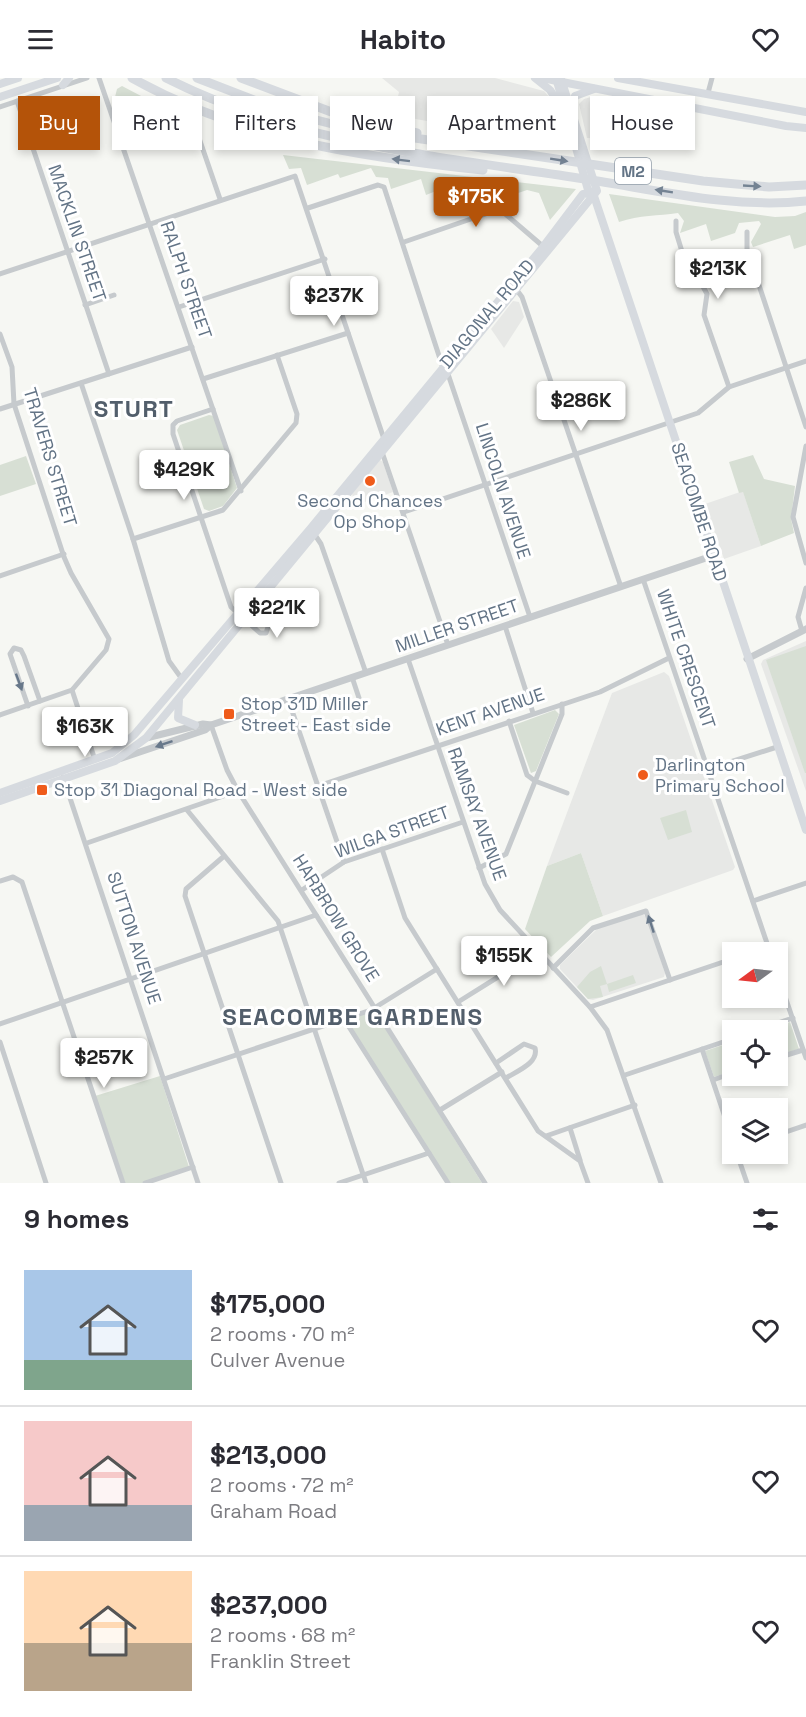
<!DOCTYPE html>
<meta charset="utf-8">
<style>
body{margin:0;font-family:"Space Grotesk",sans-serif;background:#f7f7f7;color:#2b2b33;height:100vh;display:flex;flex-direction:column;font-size:22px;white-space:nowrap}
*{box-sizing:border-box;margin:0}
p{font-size:20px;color:#7c7c81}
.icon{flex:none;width:33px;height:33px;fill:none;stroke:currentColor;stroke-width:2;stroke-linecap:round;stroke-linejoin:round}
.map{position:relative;height:1105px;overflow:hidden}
.drawer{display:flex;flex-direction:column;background:#fff;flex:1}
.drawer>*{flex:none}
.hud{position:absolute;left:18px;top:18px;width:771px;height:54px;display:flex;gap:12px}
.needle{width:39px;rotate:255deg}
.controls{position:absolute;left:722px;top:864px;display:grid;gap:12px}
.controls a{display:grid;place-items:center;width:66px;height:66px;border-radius:0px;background:#fff;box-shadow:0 3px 9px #0003;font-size:30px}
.price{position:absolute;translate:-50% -51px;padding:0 14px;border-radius:6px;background:#fff;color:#222;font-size:20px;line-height:39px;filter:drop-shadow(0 2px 3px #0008)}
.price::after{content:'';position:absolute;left:50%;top:36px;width:18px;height:14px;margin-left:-9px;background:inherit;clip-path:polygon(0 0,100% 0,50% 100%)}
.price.selected{background:#b45309;color:#fff}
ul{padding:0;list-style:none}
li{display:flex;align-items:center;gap:18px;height:150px;padding:0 24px}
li+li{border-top:2px solid #e1e1e2}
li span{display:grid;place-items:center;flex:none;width:168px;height:120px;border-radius:0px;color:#555}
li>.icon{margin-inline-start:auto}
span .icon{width:72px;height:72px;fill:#fffc;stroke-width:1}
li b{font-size:26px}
h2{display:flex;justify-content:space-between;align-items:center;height:72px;padding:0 24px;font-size:26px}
.pill{padding:0 21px;border-radius:0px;background:#fff;box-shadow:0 3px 9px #0003;font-size:21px;line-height:54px}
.pill.selected{background:#b45309;color:#fff}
header{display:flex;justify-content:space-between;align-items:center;height:78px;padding:0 24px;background:#fff;font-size:27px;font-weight:700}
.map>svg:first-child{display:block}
.built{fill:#e7e8e6}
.green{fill:#d7dfd4}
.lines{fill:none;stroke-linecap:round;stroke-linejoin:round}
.minor{stroke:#c6cacd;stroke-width:5}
.tertiary{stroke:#c6cacd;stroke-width:7}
.secondary{stroke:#d6dadf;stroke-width:8}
.primary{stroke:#d6dadf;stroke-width:8}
.trunk{stroke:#d6dadf;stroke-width:8}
.motorway{stroke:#d6dadf;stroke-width:9}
.oneway{fill:#748393}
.oneway2{fill:#68788a}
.poi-dot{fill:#ef5b1b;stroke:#fff;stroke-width:2}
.labels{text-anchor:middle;stroke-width:6;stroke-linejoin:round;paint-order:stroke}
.shield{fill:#fff;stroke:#929eaa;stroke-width:1.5}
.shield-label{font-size:16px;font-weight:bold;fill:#637486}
.street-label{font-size:18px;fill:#637486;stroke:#fff}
.poi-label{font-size:18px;fill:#637486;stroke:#fff;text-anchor:start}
.district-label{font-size:24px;font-weight:bold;letter-spacing:1.5px;fill:#525e6b;stroke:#fff}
</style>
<header><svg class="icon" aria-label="menu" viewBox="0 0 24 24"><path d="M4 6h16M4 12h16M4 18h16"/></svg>Habito<svg class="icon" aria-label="heart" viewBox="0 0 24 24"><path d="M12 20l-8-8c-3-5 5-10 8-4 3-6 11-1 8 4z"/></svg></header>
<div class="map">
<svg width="806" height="1105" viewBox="0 0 806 1105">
<rect width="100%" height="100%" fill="#f6f7f3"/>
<g class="built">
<path d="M382,0h113l49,13 8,9 11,38 -2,2 -118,-16 -49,-9 5,-23z"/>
<path d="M591,19l91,16 -4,29 -33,-7 -4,5 -54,-2 -8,-34 5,-5z"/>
<path d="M513,223l6,1 5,15 -20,31 -13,-19z"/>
<path d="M380,382l3,2 10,30 -37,13 -4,-11z"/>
<path d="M743,413l18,55 -37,13 -19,-55z"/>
<path d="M806,563v150l-45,-127 2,-4z"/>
<path d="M664,594l5,4 66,191 -2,3 -130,46 -22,-63 -34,13 65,-173z"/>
<path d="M642,836l5,3 18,56 -1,4 -71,23 -5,-1 -28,-30v-4l38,-37z"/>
</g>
<g class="green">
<path d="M122,8l42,22 -40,14 -9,-25 2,-8z"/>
<path d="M283,77l293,34 -26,31 -11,-27 -12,-3 -50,17 -11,-28 -40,16 -5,-16 -30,10 -3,-11 -12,-1 -5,-9 -31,10 -2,-4 -31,11 -6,-17 -12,1z"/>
<path d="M609,116l166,23 20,-1 11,-4v33l-12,4 -4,-14 -37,12 -2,-5 10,-18 -2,-3 -20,2 -4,10 -24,8 -5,-17 -26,9 4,-12 -6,-8c-20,3 -38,2 -59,9z"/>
<path d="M209,337l5,1 23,72 -14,18 -14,5 -5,-2 -27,-79 3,-5z"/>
<path d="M753,377l11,24 31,7 -4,33 3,14 -33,13 -18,-54 -4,1 -10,-31z"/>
<path d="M26,378l10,28 -36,12v-31z"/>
<path d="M806,568v127h-1l-39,-113z"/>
<path d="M555,632l4,4 -23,57 -5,2 -17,-48z"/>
<path d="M686,732l6,22 -24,8 -8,-22z"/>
<path d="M581,775l22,63 -13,5 -39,36 -26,-28 22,-63z"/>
<path d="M601,888l6,18 26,-9 3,8 -27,9 -2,-8 -7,2 3,11 -15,2 -11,-12 13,-15z"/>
<path d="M374,932l108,173h-32l-104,-163z"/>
<path d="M790,944l9,27 -22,7v-26h-11z"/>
<path d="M732,964v29l-18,6 -9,-26z"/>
<path d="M160,998l29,91 -47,16h-17l-30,-87z"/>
</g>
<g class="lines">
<g class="minor">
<path d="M99,0l142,413"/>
<path d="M708,15l4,-15"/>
<path d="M17,23l92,273"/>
<path d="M0,29l87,-29"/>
<path d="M199,60l21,61"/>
<path d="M308,130l70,-23 6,2 59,181"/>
<path d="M676,143v11l11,36 13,13 7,13 -3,21 25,72"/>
<path d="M747,154v17l59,178"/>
<path d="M404,164l93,-32 6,2 42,36"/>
<path d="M0,196l295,-98 89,263"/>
<path d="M516,211l6,8 99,290"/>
<path d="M85,227l29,-10"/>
<path d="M179,229l146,-48"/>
<path d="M0,256l12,33 2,37 50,153 7,16 38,66 -3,11 -34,40 23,70"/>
<path d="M448,296l82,243"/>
<path d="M203,301l145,-46"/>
<path d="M81,305l52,156 36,122 13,18"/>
<path d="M0,331l192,-62"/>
<path d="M213,331l-36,12 -4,4v9l58,173 29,26h6l4,-12 -14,-16"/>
<path d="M806,368l-13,71 13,46"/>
<path d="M382,374l66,193"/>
<path d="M404,434l294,-99 31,-26 77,-26"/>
<path d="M315,457l6,9 45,129"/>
<path d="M133,461l90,-29 73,-87 1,-9 -20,-59"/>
<path d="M0,498l64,-22"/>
<path d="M643,501l127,373"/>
<path d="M505,548l28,87"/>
<path d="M802,553l-4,-14 8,-29"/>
<path d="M408,581l77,225 15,26 90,97 17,23 54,153"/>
<path d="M352,599l8,24"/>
<path d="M288,621l56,163"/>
<path d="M28,628l-18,-52 4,-6 7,2 3,6 16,45"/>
<path d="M0,637l72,-25"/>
<path d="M509,643l18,54 8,6 32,12"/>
<path d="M211,647l16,45 11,21 247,392"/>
<path d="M708,691l69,-22"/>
<path d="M63,699l135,406"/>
<path d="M318,708l282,-94 69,-34"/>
<path d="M187,732l91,111 88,262"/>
<path d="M87,765l151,-52"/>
<path d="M382,771l23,69 133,213 42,30 8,22"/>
<path d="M223,779l-37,32 -1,7 96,287"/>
<path d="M479,790l27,-14 56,-140v-10"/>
<path d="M0,803l13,-4 9,5 101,301"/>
<path d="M302,812l42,-28 119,-40"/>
<path d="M753,823l53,-18"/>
<path d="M752,874l16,-5"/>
<path d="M553,890l40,-40 53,-17 24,69"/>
<path d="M777,895l29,85"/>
<path d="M458,924l80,-50"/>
<path d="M590,929l142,-48"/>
<path d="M344,941l104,164"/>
<path d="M0,946l316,-109"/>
<path d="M757,952l36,-12"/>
<path d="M0,964l46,141"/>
<path d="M702,971l30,89"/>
<path d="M777,980l26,-8"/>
<path d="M496,985l28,-19 11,4c4,15 -18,23 -29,30"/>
<path d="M625,997l107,-36"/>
<path d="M164,1001l207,-69 66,-41"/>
<path d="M713,1002l19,-7"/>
<path d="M440,1032l62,-38"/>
<path d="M570,1050l10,32"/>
<path d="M777,1057l29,-10"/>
<path d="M546,1058l89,-31"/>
<path d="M737,1076l10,29"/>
<path d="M145,1105l48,-16"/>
<path d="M339,1105l90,-30"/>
</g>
<g class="tertiary">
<path d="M747,581l59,-30"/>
<path d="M146,660l57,-14 8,1"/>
<path d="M119,681l86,-29 6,-5 501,-169"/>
</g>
<g class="secondary">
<path d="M556,0l32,112 5,3 213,637"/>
<path d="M179,622l-1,18 17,7"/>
<path d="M0,715l112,-40 22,-18 176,-206 233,-282 40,-53 10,-1"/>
<path d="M0,723l115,-40 31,-23 451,-547 -36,-112"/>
</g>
<g class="primary">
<path d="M0,6l18,-6"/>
<path d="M63,7l6,-7"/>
<path d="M0,19l57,-19"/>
</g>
<g class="trunk">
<path d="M535,0l15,12 13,20"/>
<path d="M542,0l244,48 20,2"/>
<path d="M618,0l188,34"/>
<path d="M572,30l3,-12 19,-7"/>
</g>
<g class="motorway">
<path d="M132,0c109,61 228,79 351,92"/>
<path d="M166,0c130,66 276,79 419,101 72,11 147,30 221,22"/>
<path d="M197,0l88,34 63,16 355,53 66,6 37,-2"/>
<path d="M241,0l101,38 75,17"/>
</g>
</g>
<defs><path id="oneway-solid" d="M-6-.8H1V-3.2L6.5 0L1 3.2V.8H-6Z" transform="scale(1.5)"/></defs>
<g class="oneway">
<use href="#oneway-solid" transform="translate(401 82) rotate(-173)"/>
<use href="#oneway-solid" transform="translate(559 82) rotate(9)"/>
<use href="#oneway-solid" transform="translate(752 108) rotate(3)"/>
<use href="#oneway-solid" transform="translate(664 113) rotate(-171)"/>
</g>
<g class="oneway2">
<use href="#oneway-solid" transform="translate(19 604) rotate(70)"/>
<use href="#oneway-solid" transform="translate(164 666) rotate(161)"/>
<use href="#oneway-solid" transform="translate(651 846) rotate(-108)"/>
</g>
<g class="poi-dot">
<circle cx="370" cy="403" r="6"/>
<rect x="223" y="630" width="12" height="12" rx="3"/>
<circle cx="643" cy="697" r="6"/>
<rect x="36" y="706" width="12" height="12" rx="3"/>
</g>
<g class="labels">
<rect class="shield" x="615" y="80" width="36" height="26" rx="4.5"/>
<g class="shield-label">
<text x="633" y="99">M2</text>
</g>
<g class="street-label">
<text transform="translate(77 155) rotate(71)" y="6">MACKLIN STREET</text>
<text transform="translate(186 202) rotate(71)" y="6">RALPH STREET</text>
<text transform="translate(487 236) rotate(-50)" y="6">DIAGONAL ROAD</text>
<text transform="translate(50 379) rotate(73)" y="6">TRAVERS STREET</text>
<text transform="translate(503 413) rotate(72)" y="6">LINCOLN AVENUE</text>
<text transform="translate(699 434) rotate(72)" y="6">SEACOMBE ROAD</text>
<text transform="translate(457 548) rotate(-19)" y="6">MILLER STREET</text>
<text transform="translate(686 581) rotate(71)" y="6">WHITE CRESCENT</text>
<text transform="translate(490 634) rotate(-19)" y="6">KENT AVENUE</text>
<text transform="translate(477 736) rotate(70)" y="6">RAMSAY AVENUE</text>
<text transform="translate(392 754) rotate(-20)" y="6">WILGA STREET</text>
<text transform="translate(336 840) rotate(58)" y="6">HARBROW GROVE</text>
<text transform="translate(134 860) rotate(72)" y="6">SUTTON AVENUE</text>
</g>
<g class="poi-label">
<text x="370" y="429" text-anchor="middle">Second Chances<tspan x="370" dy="21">Op Shop</tspan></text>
<text x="241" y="632">Stop 31D Miller<tspan x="241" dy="21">Street - East side</tspan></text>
<text x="655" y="693">Darlington<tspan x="655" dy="21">Primary School</tspan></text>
<text x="54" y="718">Stop 31 Diagonal Road - West side</text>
</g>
<g class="district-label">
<text x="134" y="339">STURT</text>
<text x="353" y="947">SEACOMBE GARDENS</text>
</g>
</g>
</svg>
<div class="controls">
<a><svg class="needle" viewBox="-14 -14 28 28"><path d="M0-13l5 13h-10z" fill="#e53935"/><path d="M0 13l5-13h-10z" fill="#7c7c81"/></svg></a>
<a><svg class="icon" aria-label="locate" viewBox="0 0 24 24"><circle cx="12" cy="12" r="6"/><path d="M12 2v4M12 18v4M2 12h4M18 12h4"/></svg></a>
<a><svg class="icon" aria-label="layers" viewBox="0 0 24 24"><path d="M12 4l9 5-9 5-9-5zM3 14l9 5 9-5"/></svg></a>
</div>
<b class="price selected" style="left:476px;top:150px">$175K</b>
<b class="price" style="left:718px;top:222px">$213K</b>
<b class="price" style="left:334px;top:249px">$237K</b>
<b class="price" style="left:581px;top:354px">$286K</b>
<b class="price" style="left:184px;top:423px">$429K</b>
<b class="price" style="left:277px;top:561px">$221K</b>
<b class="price" style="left:85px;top:680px">$163K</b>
<b class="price" style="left:504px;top:909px">$155K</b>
<b class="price" style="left:104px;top:1011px">$257K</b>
<div class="hud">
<a class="pill selected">Buy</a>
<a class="pill">Rent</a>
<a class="pill">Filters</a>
<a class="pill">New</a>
<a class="pill">Apartment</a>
<a class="pill">House</a>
</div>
</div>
<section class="drawer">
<h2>9 homes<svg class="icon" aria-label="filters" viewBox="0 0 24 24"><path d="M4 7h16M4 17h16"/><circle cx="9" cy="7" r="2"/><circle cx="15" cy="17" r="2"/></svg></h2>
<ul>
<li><span style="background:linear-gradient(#a9c7e8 75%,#7fa58c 0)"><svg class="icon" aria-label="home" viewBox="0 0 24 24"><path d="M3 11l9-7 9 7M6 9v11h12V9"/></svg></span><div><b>$175,000</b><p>2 rooms · 70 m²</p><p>Culver Avenue</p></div><svg class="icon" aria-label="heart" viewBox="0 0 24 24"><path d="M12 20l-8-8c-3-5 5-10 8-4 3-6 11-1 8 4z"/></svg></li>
<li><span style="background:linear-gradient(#f6c9c9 70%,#9aa5b1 0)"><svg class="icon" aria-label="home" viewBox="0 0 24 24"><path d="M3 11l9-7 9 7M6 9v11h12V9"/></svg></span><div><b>$213,000</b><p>2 rooms · 72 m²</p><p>Graham Road</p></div><svg class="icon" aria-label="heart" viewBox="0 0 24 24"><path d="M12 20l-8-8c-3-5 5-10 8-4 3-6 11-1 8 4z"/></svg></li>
<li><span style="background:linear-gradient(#ffd9b3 60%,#b9a48a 0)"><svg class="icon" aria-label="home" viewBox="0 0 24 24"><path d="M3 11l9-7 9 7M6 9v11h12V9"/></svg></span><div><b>$237,000</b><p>2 rooms · 68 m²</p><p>Franklin Street</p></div><svg class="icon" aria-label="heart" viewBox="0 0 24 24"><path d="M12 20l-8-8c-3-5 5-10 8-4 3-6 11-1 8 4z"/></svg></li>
</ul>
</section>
